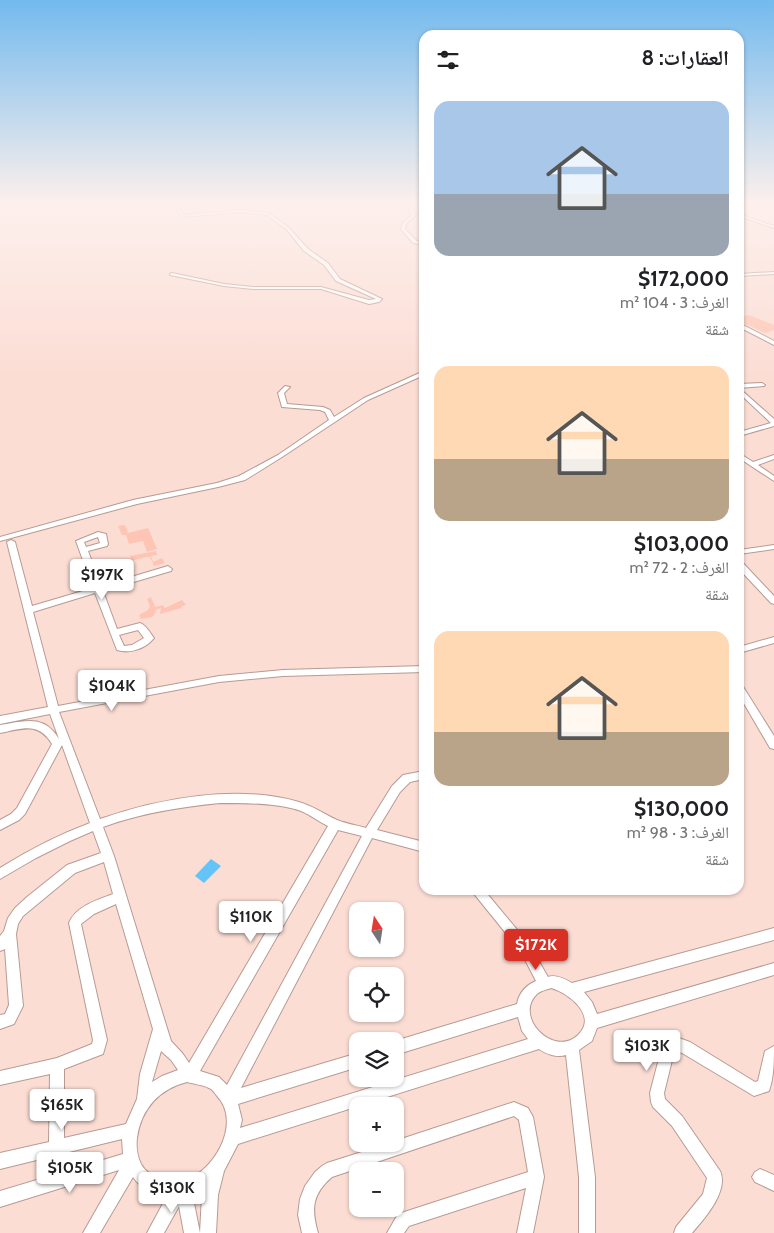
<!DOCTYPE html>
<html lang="ar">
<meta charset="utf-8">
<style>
body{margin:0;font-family:Cabin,"Noto Naskh Arabic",sans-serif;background:#f6f6f6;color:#202124;direction:rtl;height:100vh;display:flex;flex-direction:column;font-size:19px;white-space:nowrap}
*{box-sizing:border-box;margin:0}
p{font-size:16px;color:#757577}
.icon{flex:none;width:28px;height:28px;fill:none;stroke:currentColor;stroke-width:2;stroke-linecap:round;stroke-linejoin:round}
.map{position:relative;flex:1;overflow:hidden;direction:ltr}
.sheet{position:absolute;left:419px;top:30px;width:325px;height:865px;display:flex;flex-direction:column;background:#fff;border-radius:15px;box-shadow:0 1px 4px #0004;direction:rtl}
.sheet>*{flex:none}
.needle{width:32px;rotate:348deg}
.fabs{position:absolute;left:349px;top:902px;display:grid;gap:10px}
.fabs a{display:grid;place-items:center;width:55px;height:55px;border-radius:10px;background:#fff;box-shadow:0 1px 4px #0004;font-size:25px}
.price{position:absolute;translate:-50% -42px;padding:0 11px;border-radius:5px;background:#fff;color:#222;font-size:16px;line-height:32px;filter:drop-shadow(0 1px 2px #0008)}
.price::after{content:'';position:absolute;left:50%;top:30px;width:15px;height:11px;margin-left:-8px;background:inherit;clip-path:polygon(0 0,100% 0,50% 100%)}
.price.on{background:#d93025;color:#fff}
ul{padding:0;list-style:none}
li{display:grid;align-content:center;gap:10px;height:265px;padding:0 15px}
li span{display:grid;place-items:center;height:155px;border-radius:15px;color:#555}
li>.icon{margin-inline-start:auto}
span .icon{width:90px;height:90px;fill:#fffc;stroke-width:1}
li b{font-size:21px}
h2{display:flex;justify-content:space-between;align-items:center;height:60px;padding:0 15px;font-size:21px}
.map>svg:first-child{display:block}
.green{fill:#fec5b4}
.water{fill:#64c3f7}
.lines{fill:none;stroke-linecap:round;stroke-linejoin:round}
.minor-casing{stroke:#b79b93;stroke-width:2}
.minor{fill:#fff;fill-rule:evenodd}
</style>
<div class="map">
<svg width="774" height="1233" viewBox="0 0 774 1233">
<rect width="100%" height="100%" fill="#fbddd4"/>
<g class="green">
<path d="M749,315l25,10v5l-9,3 -26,-12v-4z"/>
<path d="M125,525l3,8 20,-5 9,21 -10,3 -4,-11 -14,3 -3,-9h-4l-4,-9z"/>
<path d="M156,551l1,4 -6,1 2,6 9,-4 3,5 -11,3 -4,-9h-4l-38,10 4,6 -13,3 -3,-9 35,-9 -1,-2z"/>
<path d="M151,597l4,10 8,-2 2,3 17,-8 4,5 -4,1 -1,2 -21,6 1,-6 -6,2 1,2 -4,5 -11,2 -2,-4 9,-5 2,-4 -3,-7z"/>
</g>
<path class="water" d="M211,859l10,7 -17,17 -9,-7z"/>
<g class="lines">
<g class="minor-casing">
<g id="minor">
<path d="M173,205h4l6,10 57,-5 29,3 20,15 19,21 20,14 12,16 42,20 -3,3 -10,2 -48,-15h-68l-29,-3 -54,-11v-1l2,-1 52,11 29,3h68l48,13 7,-1 -40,-18 -12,-16 -20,-14 -17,-21 -20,-15 -27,-3 -58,5z"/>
<path d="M407,205h4l5,10 -10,9 -1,5 12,12 7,2v2l-11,-2 -12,-14 2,-6 9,-8z"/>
<path d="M739,214l35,12v2l-35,-12z"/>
<path d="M774,272v2l-35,2v-2z"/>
<path d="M739,323l35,18v4l-35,-18z"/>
<path d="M424,371v4l-56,25 -86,57 -37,23 -27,7 -81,17 -137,37v-4l133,-37 84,-17 22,-7 39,-21 51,-35 -4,-8 -5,-2 -38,-3 -4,-14 7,-7 5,1 -6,6 3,11 36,3 7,3 4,7 30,-19z"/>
<path d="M762,383l3,2 -1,1 -25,2v-4z"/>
<path d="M739,388l35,31v7l-35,10v-4l32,-9 -32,-30z"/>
<path d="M739,453l14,9 21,-7v4l-16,6 16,11v5l-35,-23z"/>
<path d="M98,532l8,2 2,10 -1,2 -19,5 13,35 67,-20 4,3 -1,2 -68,20 14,38 23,-6c6,2 10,10 14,15 -9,11 -24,16 -37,12l-22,-57 -62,19 25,94 161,-30 64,-6 141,-4v6l-141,4 -64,6 -160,30 41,107c60,-21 137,-35 199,-17 14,4 25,12 38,18 9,4 20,5 29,8l26,-42 11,-11 21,-4v8l-14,3 -10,10 -23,38 47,12v10l-52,-14 -131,250 117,-35v14l-120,37 4,16 -2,8 288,-89 -6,-8 -4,-14 -123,38v-14l122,-37c2,-11 9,-19 19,-23l-15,-29 -50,-62h13l45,54 19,33c7,-3 17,2 24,6l202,-55v12l-190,52 8,10 5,12 177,-51v12l-177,53 -5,13 -13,9 16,127v56h-16v-56l-13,-122c-9,3 -20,-1 -27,-6l-301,95 -14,27 -6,24 -2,38h-16l2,-38 2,-6 -12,4 8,40h-16l-5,-27 -15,27h-17l20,-37c-14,-3 -26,-7 -34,-19l-33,56h-17l36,-63 -119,37v-16l123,-37 -1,-15 -122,30v-16l49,-11 1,-68 -50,11v-14l57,-13 35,-14 1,-4 -24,-117c7,-17 28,-23 44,-29l-9,-32 -29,11 -52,43 -5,8 -2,10 7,72 -9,18 -14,5v-14l5,-1 4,-9 -4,-56 -5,2v-15l4,-5 4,-13 7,-10 12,-11 40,-32 34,-12 -8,-22 -23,10 -34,17 -36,21v-11c29,-18 58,-33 90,-45l-28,-78 -37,69 -6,6 -19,10v-10l11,-6 6,-6 35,-64c-14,-23 -30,-15 -52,-11v-8c25,-4 44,-11 59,14l-9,-25 -50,10v-8l48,-9 -41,-165 4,-2 4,2 17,64 61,-18 -17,-47zM98,537l2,6 -14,4 -2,-5zM138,630l6,8 -12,7 -8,1 -5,-11zM220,803c23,0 59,0 81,8 10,4 18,11 27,15l-139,237 -6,-9 -12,-13 -57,-185 -11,-29c38,-14 77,-20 117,-24zM338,830l24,6 -135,249 -8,-8 -19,-6zM116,904l37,125 -13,45 -3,25 -11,25 -62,14v-69l39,-15 4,-14 -26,-116 13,-10zM551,988c18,5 47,28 27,47 -24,23 -65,-18 -41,-41 3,-3 9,-4 14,-6zM161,1051l10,9 7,10 -16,6 -10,6zM187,1082c7,2 16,3 22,6 3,1 6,5 8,8 26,27 -4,79 -37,86 -4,1 -10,-1 -15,-2 -10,-2 -19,-7 -24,-16 -4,-8 -5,-18 -4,-26 4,-29 22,-49 50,-56z"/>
<path d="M774,545v4l-35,5v-4z"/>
<path d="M739,562h3l32,34v8l-3,-1 -32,-34z"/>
<path d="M774,637v6l-35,10v-6z"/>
<path d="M739,684l3,1 32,51v13l-4,-1 -31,-53z"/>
<path d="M676,1037l14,5 65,40 3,-1 7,-30 9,-5c0,15 0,31 -5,45l-15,5 -72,-43 -5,-2 -3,1 -10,41 1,6 17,17 38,55c9,20 -15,47 -28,62h-18l2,-6 27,-33 4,-16 -35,-52 -19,-19 -2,-5 -1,-9 13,-50z"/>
<path d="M514,1102l14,6 5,9 11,60 -11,56h-16l9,-45 -117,38 -5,7h-17l11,-19 130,-42 -9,-52 -5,-4 -182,61c-20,17 -21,32 -14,56h-16l-4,-18 2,-16 5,-13 10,-14 7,-6 5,-3 60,-19h8v-3z"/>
<path d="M760,1169l14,6v16l-19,-9 -3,-5 3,-5z"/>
</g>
</g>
<use href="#minor" class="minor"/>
</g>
<linearGradient id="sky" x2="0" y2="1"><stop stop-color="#73baee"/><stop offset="0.54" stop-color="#fdf0ec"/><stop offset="1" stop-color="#fdf0ec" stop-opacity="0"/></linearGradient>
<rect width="774" height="377" fill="url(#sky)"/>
</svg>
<div class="fabs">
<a><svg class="needle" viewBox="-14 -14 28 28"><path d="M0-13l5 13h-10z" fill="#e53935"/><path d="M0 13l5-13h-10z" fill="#757577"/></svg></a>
<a><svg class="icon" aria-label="locate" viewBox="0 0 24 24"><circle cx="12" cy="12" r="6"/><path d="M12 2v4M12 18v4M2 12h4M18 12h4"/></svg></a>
<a><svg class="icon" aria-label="layers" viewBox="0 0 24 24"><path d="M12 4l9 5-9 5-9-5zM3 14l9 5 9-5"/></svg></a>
<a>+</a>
<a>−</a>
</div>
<b class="price" style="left:102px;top:601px">$197K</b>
<b class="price" style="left:112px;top:712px">$104K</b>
<b class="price" style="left:251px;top:943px">$110K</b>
<b class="price on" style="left:536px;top:971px">$172K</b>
<b class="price" style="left:647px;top:1072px">$103K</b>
<b class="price" style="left:62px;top:1131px">$165K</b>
<b class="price" style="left:70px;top:1194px">$105K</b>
<b class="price" style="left:172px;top:1214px">$130K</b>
<section class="sheet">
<h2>العقارات: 8<svg class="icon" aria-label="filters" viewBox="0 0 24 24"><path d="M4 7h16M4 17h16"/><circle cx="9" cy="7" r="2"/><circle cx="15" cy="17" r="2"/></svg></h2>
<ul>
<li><span style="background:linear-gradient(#a9c7e8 60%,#9aa5b1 0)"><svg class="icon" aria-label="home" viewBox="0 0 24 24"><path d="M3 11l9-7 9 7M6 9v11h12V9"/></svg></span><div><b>$172,000</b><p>الغرف: 3 · 104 m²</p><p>شقة</p></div></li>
<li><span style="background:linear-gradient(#ffd9b3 60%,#b9a48a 0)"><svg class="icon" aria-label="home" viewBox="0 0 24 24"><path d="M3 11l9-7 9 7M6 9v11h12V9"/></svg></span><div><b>$103,000</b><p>الغرف: 2 · 72 m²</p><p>شقة</p></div></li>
<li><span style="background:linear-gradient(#ffd9b3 65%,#b9a48a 0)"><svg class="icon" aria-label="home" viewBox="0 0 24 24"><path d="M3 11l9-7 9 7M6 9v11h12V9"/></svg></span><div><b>$130,000</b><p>الغرف: 3 · 98 m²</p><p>شقة</p></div></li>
</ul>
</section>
</div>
